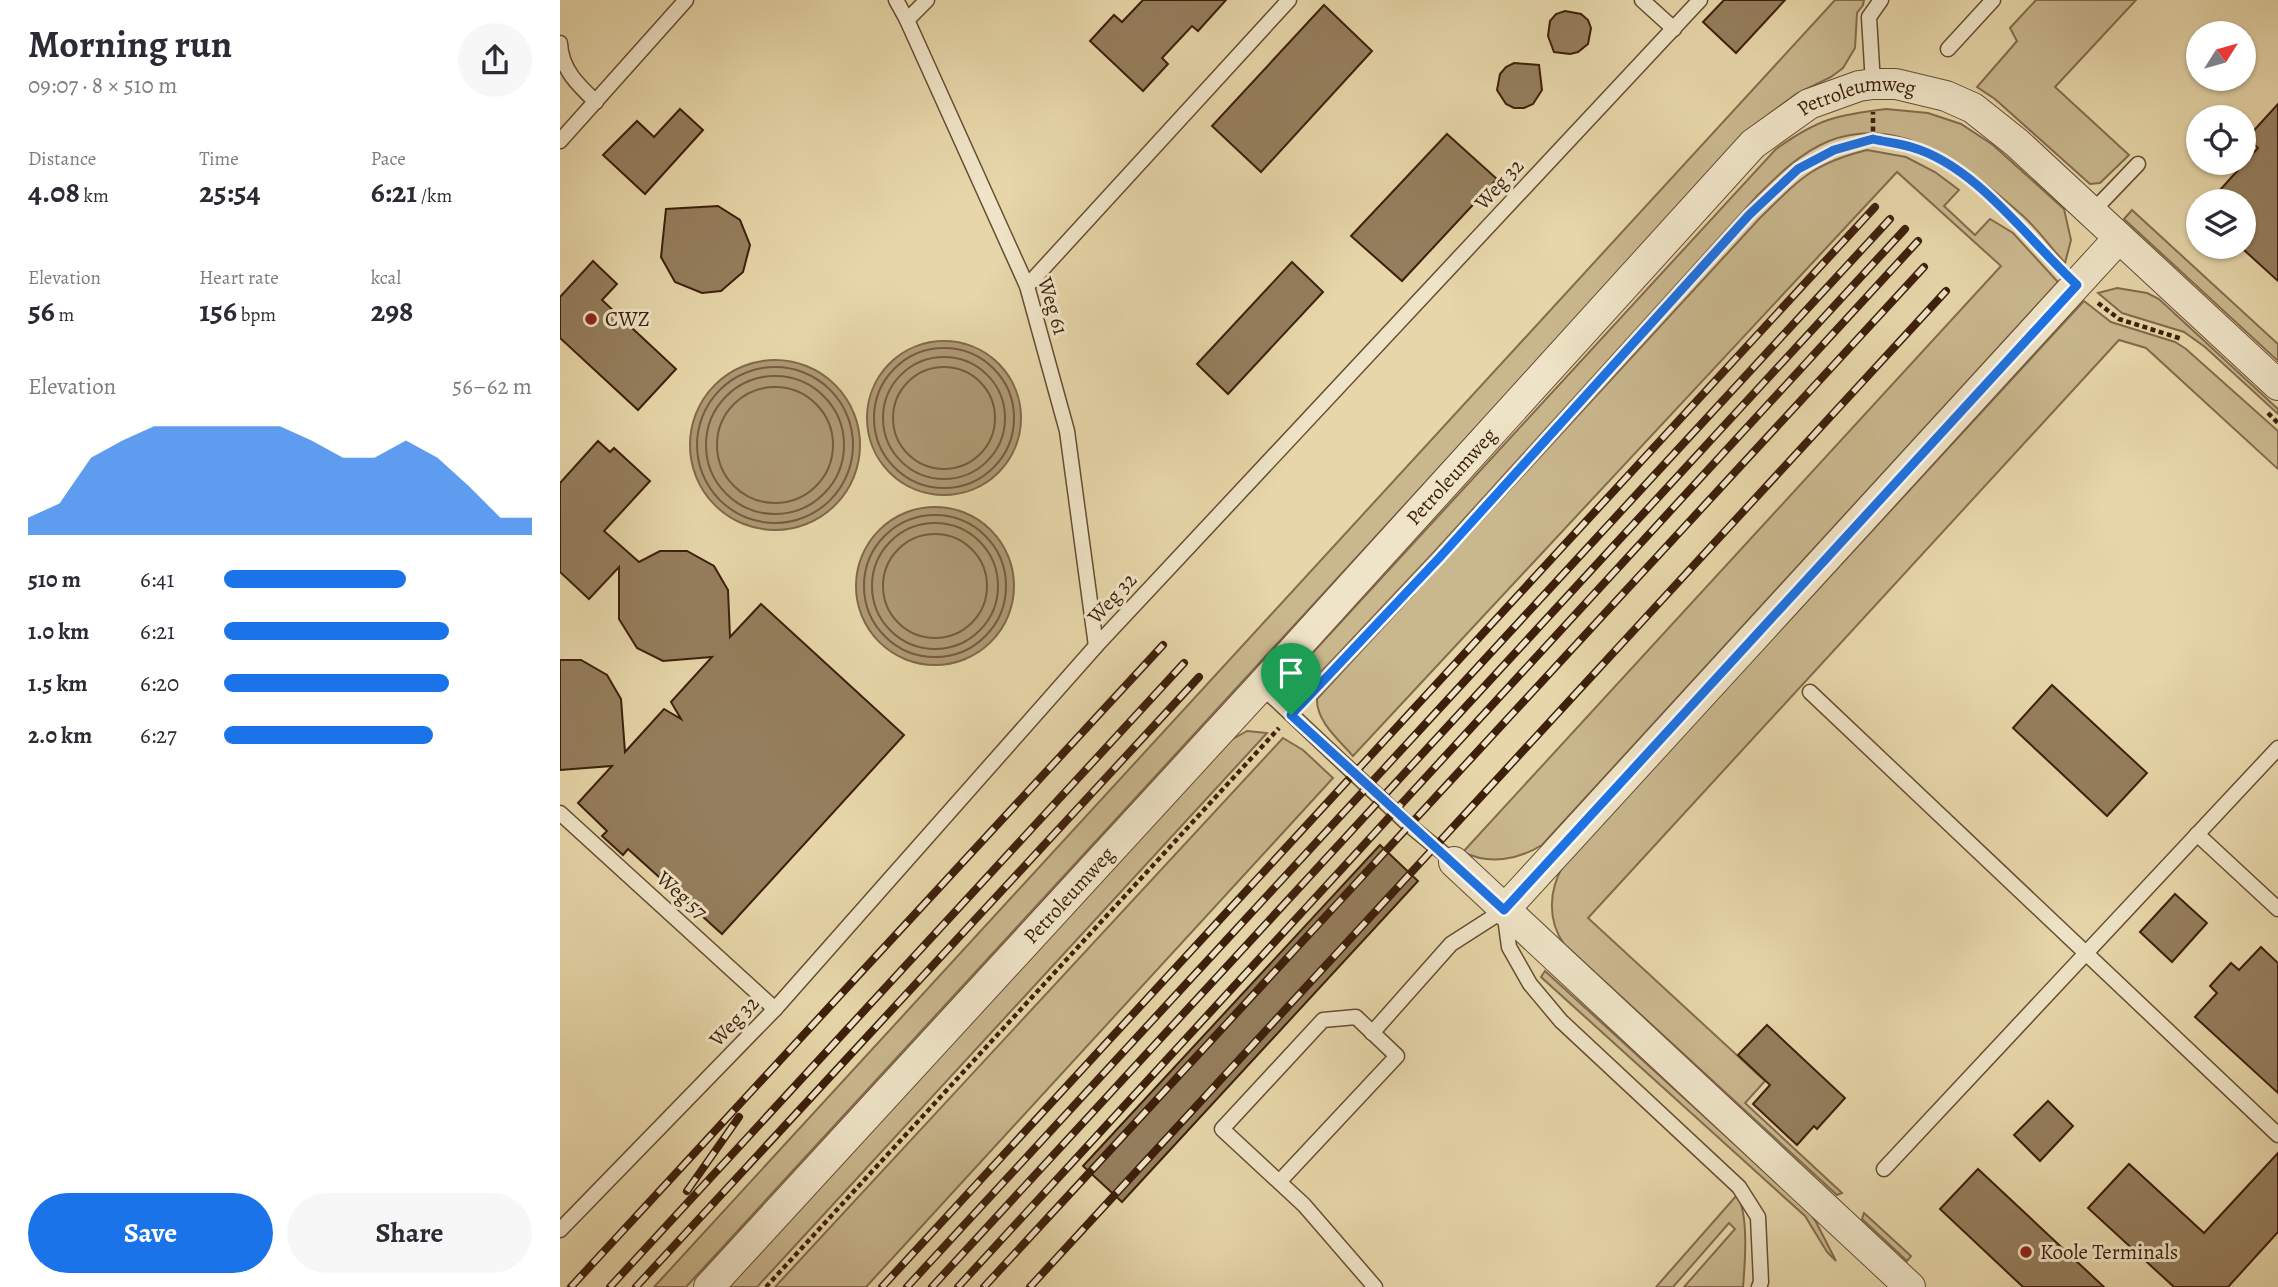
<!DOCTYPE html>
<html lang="en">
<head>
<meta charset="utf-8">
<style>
  :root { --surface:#fff; --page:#f7f7f7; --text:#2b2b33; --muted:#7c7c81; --accent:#1a73e8 }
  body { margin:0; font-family:Alegreya,serif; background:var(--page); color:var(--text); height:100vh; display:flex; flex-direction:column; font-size:26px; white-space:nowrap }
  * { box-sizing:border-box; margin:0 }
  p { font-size:23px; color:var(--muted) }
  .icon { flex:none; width:38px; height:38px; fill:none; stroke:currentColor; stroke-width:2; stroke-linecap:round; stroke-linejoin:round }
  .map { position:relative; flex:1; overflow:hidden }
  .sheet { display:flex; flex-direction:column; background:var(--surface); width:560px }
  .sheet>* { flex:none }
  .needle { width:46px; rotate:53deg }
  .buttons { position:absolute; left:1626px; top:21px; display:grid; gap:14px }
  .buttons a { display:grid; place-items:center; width:70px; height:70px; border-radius:50%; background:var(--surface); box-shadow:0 2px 5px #0004; font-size:35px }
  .pin { position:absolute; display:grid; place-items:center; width:60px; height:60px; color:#fff; margin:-72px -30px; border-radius:50% 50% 50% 0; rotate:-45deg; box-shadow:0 0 7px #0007 }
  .pin .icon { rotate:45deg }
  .round { display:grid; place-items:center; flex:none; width:74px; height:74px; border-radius:37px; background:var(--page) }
  .overview { display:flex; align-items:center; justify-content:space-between; height:119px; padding:0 28px }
  h1 { font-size:38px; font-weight:700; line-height:52px }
  .stats { display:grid; grid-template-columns:repeat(3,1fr); gap:10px; height:119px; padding:7px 28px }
  .stats div { display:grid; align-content:center }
  .stats b { font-size:30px; font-weight:700 }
  .stats small { font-size:19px; font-weight:400 }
  .stats p { font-size:19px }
  .chart { height:196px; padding:14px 28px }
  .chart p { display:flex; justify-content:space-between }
  .chart svg { width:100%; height:126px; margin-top:7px; fill:var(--accent); opacity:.7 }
  .action { display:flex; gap:14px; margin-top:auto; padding:14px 28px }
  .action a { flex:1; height:80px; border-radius:42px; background:var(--accent); color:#fff; font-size:28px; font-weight:700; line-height:80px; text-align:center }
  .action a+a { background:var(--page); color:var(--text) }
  ul { padding:0 28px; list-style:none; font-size:23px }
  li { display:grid; grid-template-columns:112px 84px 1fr; align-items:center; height:52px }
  li i { height:18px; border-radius:9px; background:var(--accent) }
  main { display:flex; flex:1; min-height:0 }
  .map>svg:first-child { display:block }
  .green { fill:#c9b78e; stroke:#836b4c; stroke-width:2 }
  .water { fill:#ad9873; stroke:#806849; stroke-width:2 }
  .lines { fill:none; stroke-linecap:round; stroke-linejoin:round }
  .shore { stroke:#755c3e; stroke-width:2 }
  .building { fill:#957e5d; stroke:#3d1f0a; stroke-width:2 }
  .lane-casing { stroke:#674d32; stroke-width:17 }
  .street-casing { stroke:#674d32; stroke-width:32 }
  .path { stroke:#3d1f0a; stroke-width:4.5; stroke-dasharray:5 3.5; stroke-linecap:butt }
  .lane { stroke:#efe4c7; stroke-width:14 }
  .street { stroke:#efe4c7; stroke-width:30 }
  .rail-casing { stroke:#3d1f0a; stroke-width:8 }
  .rail { stroke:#efe4c7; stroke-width:5; stroke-dasharray:16; stroke-linecap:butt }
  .route-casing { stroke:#fff; stroke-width:14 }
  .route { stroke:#1a73e8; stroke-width:9 }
  .poi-dot { fill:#8f2418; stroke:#efe4c7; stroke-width:2.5 }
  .labels { text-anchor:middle; stroke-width:6; stroke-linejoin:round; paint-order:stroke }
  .street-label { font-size:21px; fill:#3d1f0a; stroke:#efe4c7 }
  .poi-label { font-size:21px; fill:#3d1f0a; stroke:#efe4c7; text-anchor:start }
</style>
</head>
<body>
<main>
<section class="sheet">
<div class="overview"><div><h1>Morning run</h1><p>09:07 · 8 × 510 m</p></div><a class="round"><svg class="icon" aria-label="share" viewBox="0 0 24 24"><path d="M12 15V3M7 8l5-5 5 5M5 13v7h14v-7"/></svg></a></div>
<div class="stats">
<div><p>Distance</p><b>4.08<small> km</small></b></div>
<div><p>Time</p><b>25:54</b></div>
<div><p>Pace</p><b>6:21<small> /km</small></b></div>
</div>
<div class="stats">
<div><p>Elevation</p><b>56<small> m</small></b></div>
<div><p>Heart rate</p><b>156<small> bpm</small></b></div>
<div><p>kcal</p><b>298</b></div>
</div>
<div class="chart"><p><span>Elevation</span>56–62 m</p>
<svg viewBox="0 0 160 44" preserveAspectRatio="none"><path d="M0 44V38L10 33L20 17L30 11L40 6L50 6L60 6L70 6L80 6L90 11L100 17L110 17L120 11L130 17L140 27L150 38L160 38V44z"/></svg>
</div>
<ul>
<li><b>510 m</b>6:41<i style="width:59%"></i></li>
<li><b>1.0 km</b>6:21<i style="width:73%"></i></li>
<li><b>1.5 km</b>6:20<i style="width:73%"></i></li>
<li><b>2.0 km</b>6:27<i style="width:68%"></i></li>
</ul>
<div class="action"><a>Save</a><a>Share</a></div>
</section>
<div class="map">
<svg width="1718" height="1287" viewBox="0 0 1718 1287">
  <rect width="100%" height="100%" fill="#e6d6a9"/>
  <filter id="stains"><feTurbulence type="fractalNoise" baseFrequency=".00286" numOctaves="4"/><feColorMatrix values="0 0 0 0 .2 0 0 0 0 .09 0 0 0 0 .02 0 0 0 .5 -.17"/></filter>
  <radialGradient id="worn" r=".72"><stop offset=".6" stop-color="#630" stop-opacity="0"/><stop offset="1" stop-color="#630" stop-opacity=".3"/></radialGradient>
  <g class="green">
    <path d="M 1275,0 L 1304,0 L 1303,5 L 1297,13 L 1295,48 L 1283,68 L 1271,77 L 1236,94 L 1191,128 L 126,1287 L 94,1287 Z"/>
    <path d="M 1476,0 L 1576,0 L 1495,87 L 1569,155 L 1540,183 L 1530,184 L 1435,99 L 1417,87 L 1457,41 L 1450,28 Z"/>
    <path d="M 1326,109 L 1368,113 L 1401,124 L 1433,145 L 1504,209 L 1511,240 L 1505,263 C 1491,248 1478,229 1462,215 C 1410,169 1343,112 1269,141 C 1240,153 1218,175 1197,196 L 875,551 L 748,686 L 746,660 L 1216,149 C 1258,119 1276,115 1326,109 Z"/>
    <path d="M 1307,150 L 1346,157 L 1375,172 L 1399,190 L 1384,206 L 1415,235 L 1430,219 L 1453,233 L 1498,282 L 982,845 C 958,860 929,865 903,852 L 1441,266 L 1337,172 L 793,756 C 779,740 756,721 757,699 L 1199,219 C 1239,180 1251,164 1307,150 Z"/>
    <path d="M 1572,210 L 1718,344 L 1718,361 L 1564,219 Z"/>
    <path d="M 1557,288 L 1587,293 L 1599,299 L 1718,409 L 1718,414 L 1645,347 L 1624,332 L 1562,313 L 1538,293 Z"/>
    <path d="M 1524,301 L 1551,322 L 1615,342 L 1626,349 L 1718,431 L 1718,469 L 1586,348 L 1559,340 L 1028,918 L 1205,1081 L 1185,1103 L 1282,1193 L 1277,1195 L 1004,944 C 987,920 989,890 1003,866 Z"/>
    <path d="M 687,731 L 707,733 L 197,1287 L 168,1287 L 671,740 Z"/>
    <path d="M 723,738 L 743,750 L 773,778 L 306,1287 L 215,1287 Z"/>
    <path d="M 985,971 L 1249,1212 L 1256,1222 L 1276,1261 L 1267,1252 L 1245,1216 L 981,977 Z"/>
    <path d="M 1177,1195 C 1189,1215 1185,1263 1183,1287 L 1124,1287 L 1175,1229 L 1169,1223 L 1113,1287 L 1096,1287 Z"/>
    <path d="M 1304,1213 L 1351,1256 L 1347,1261 L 1302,1219 Z"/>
  </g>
  <g class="water">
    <circle cx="384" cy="418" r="77"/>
    <circle cx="215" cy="445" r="85"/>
    <circle cx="375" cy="586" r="79"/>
  </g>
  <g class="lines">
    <g class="shore">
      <circle cx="384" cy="418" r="70"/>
      <circle cx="384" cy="418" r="61"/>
      <circle cx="384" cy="418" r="51"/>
      <circle cx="215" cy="445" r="78"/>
      <circle cx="215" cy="445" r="69"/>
      <circle cx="215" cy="445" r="58"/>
      <circle cx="375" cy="586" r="71"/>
      <circle cx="375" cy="586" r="63"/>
      <circle cx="375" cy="586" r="52"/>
    </g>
  </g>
  <g class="building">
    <path d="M 583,0 L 666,0 L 638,31 L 632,26 L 602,58 L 608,64 L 583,91 L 530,41 L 554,15 L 562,22 Z"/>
    <path d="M 1164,0 L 1225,0 L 1176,53 L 1143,22 Z"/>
    <path d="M 764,5 L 812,51 L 701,172 L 652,126 Z"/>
    <path d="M 1005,11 L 1021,14 L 1028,20 L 1031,28 L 1028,44 L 1018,52 L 1010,54 L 994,52 L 988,36 L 990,21 L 996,14 Z"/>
    <path d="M 954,63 L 979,65 L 982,90 L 973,104 L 964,108 L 954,108 L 946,104 L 937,90 L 940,74 L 946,67 Z"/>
    <path d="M 1718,104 L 1718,281 L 1684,250 L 1684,201 L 1650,201 L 1698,148 L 1687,138 Z"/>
    <path d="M 120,109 L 143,130 L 85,194 L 43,155 L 77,121 L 94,137 Z"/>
    <path d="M 887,134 L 937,179 L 842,281 L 791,236 Z"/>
    <path d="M 158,206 L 180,220 L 190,245 L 183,272 L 161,291 L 142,293 L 115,282 L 101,257 L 106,209 Z"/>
    <path d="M 33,261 L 57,284 L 42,300 L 116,369 L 78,410 L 0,338 L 0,297 Z"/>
    <path d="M 732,262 L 763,292 L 668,394 L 637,364 Z"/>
    <path d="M 38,441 L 50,452 L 54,448 L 90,481 L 44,531 L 79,562 L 100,551 L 127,551 L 154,566 L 168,590 L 170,637 L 201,604 L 344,735 L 162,934 L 68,849 L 63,855 L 42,836 L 47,831 L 18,803 L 52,766 L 0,770 L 0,660 L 21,660 L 47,675 L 61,699 L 65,752 L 104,709 L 121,719 L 111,702 L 152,657 L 103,661 L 77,648 L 59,619 L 59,567 L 29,599 L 0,572 L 0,483 Z"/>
    <path d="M 1492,685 L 1587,773 L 1547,816 L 1453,728 Z"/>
    <path d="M 820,845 L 858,881 L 562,1202 L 523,1166 Z"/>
    <path d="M 1615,894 L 1647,923 L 1612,962 L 1580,932 Z"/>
    <path d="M 1701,947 L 1718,963 L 1718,1093 L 1635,1017 L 1657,993 L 1650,986 L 1671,963 L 1679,970 Z"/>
    <path d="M 1207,1025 L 1285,1098 L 1257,1129 L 1254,1126 L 1237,1145 L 1193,1104 L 1210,1085 L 1178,1055 Z"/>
    <path d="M 1488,1101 L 1513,1126 L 1480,1161 L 1454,1135 Z"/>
    <path d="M 1718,1153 L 1718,1232 L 1668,1287 L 1614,1287 L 1528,1208 L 1569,1164 L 1644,1233 Z"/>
    <path d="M 1418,1169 L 1544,1287 L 1463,1287 L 1380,1209 Z"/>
  </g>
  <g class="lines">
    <defs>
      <g id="lane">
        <path d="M 336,0 L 347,20 L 467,286 L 507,431 L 536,646"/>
        <path d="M 1082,0 L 1114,29"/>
        <path d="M 347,20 L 367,0"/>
        <path d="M 0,43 C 1,69 18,85 36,102"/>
        <path d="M 1388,49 L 1433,0"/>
        <path d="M 1313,84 L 1309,17 L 1321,0"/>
        <path d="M 0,141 L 126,0"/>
        <path d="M 1532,212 L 1578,164"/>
        <path d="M 467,286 L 729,0"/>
        <path d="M 701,686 L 849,825 L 894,862"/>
        <path d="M 1250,692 L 1718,1135"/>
        <path d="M 0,813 L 215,1009"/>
        <path d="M 1637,834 L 1718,909"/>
        <path d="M 812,1033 L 891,944 L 944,910 L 949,947 L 970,984 L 1001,1021 L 1179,1187 L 1198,1217 L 1201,1282 L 1199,1287"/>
        <path d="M 1324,1169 L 1718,748"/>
        <path d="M 719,1182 L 837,1056 L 796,1017 L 763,1020 L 662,1129 L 744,1205 L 815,1287"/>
        <path d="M 0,1230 L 215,1009 L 536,646 L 1140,0"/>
      </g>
      <g id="street">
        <path d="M 894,862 L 1350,1287"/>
        <path d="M 944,910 L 1559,238"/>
        <path id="s1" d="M 149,1287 L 701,686 L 1193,144 L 1249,104 L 1299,86 L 1313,84 L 1336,84 L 1386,96 L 1413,108 L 1457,143 L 1718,385"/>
      </g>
    </defs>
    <use href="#lane" class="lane-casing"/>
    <use href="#street" class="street-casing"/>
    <g class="path">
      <path d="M 1313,140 L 1313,112"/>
      <path d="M 1538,303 L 1559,319 L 1622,339"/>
      <path d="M 1708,413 L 1718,423"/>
      <path d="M 744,701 C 850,590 955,477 1058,363 C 1092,324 1126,286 1160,248 C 1184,221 1209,190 1238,168 C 1257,154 1288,141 1312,140 C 1320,139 1330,142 1338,144 C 1406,158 1448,219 1495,264"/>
      <path d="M 206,1287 L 719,728"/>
    </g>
    <use href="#lane" class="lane"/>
    <use href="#street" class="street"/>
    <defs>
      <g id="rail">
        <path d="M 127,1191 L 179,1117"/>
        <path d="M 11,1287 L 603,645"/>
        <path d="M 50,1287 L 624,663"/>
        <path d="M 76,1287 L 639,677"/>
        <path d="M 322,1287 L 1315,207"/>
        <path d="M 347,1287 L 1330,219"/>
        <path d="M 372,1287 L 1345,229"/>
        <path d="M 398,1287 L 1358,241"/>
        <path d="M 424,1287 L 1364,267"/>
        <path d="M 470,1287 L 1386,291"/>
      </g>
    </defs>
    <use href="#rail" class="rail-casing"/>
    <use href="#rail" class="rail"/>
  </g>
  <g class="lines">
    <defs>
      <path id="route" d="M 1313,139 C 1325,142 1338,143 1351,147 C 1417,166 1467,239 1517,285 L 944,910 L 731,715 L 880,557 L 1189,215 L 1238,169 L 1274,150 Z"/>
    </defs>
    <use href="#route" class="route-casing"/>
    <use href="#route" class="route"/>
  </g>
  <g class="poi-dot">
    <circle cx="31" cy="319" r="7"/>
    <circle cx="1466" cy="1252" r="7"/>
  </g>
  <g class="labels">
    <g class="street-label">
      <text dy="7" stroke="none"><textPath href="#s1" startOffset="1666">Petroleumweg</textPath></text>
      <text transform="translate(939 184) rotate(-47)" y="7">Weg 32</text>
      <text transform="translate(493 306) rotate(73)" y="7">Weg 61</text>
      <text dy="7" stroke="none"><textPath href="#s1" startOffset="1099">Petroleumweg</textPath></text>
      <text transform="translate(552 598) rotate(-47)" y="7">Weg 32</text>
      <text dy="7" stroke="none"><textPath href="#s1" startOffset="532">Petroleumweg</textPath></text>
      <text transform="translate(122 895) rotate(42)" y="7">Weg 57</text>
      <text transform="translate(174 1021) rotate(-46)" y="7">Weg 32</text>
    </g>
    <g class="poi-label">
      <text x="45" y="326">CWZ</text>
      <text x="1480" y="1259">Koole Terminals</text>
    </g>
  </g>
  <rect width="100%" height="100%" filter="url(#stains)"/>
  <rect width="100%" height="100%" fill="url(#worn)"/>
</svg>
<div class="buttons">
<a><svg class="needle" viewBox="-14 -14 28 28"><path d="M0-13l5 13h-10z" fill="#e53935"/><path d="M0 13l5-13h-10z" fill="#7c7c81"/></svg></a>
<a><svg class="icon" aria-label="locate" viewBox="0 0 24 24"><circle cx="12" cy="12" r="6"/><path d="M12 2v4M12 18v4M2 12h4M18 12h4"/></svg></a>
<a><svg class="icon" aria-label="layers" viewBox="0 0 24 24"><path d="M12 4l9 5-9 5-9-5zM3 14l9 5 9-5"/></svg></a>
</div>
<div class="pin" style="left:731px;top:715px;background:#1e9e55"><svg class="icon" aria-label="arrive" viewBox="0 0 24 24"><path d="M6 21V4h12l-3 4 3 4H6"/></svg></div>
</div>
</main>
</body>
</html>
